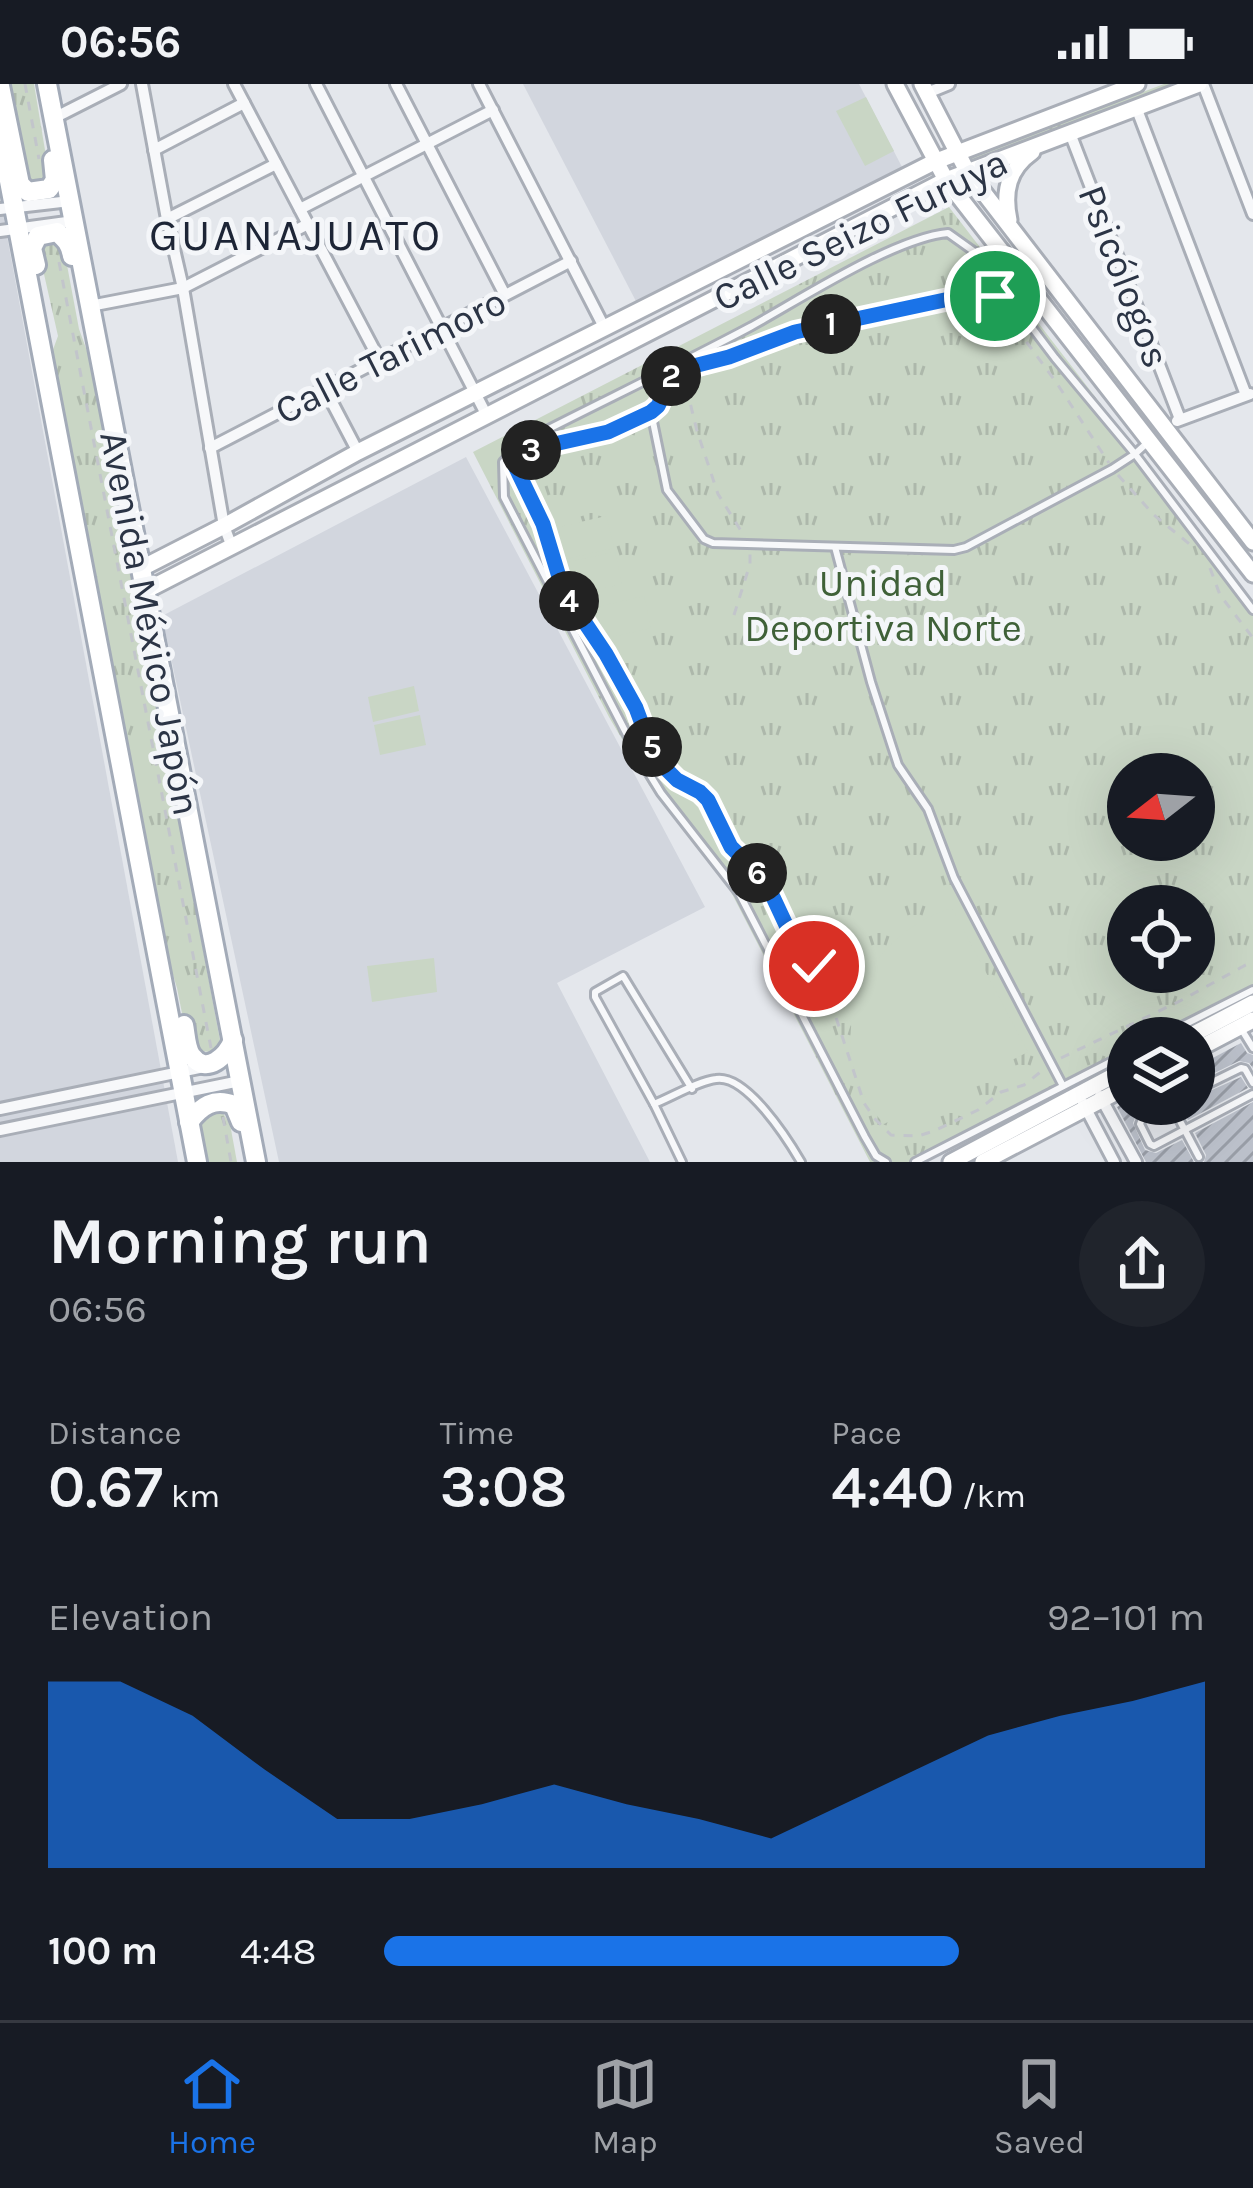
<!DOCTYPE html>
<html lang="en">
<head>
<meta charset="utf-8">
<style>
  :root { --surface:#171b24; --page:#20242c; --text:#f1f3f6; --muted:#9ea1a6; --line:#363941; --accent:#1a73e8 }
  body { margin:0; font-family:Karla,sans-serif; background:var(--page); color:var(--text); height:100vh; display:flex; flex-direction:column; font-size:45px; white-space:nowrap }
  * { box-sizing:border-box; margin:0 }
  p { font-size:39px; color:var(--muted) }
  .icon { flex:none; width:66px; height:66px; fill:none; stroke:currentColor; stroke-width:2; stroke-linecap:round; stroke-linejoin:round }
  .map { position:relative; height:1078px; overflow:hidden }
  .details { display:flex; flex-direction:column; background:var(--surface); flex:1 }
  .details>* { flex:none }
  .needle { width:78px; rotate:253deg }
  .buttons { position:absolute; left:1107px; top:669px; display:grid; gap:24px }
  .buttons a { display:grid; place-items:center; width:108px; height:108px; border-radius:50%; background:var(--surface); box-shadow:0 12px 48px #0002; font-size:60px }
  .pin { position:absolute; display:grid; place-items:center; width:102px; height:102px; color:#fff; margin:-51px; border:6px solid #fff; border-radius:50%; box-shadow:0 3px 12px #0007 }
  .km { position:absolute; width:60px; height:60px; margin:-30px; border-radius:50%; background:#222; color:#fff; font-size:33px; line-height:60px; text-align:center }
  .round { display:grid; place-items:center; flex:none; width:126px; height:126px; border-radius:63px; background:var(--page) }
  .head { display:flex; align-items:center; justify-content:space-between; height:204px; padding:0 48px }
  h1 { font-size:66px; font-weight:600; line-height:90px }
  .figures { display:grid; grid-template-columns:repeat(3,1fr); gap:18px; height:204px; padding:12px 48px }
  .figures div { display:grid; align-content:center }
  .figures b { font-size:60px; font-weight:600 }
  .figures small { font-size:33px; font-weight:400 }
  .figures p { font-size:33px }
  .chart { height:336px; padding:24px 48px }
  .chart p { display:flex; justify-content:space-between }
  .chart svg { width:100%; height:216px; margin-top:12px; fill:var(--accent); opacity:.7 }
  ul { padding:0 48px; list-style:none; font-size:39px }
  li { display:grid; grid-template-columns:192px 144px 1fr; align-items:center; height:90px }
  li i { height:30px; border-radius:15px; background:var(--accent) }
  .status { display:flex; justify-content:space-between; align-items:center; height:84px; padding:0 60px; background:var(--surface); direction:ltr }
  .status svg { height:33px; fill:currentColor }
  .menu { display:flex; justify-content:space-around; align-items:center; height:168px; border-top:3px solid var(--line); background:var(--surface); font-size:33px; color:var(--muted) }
  .menu a { display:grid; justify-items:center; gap:6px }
  .menu .current { color:var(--accent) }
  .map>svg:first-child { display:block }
  .built { fill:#d2d6de }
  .park { fill:url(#park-tufts); fill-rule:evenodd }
  .pitch { fill:#c9d6c5 }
  .building { fill:url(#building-hatch) }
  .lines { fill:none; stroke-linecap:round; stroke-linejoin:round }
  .lane-casing { stroke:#a9aeb7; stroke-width:12 }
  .street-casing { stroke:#a9aeb7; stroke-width:16 }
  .secondary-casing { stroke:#a9aeb7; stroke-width:21 }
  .primary-casing { stroke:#a3abb8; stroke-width:24 }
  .path { stroke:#c2c5cb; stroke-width:3; stroke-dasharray:9 9; stroke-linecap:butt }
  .lane { stroke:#f7f8fa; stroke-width:6 }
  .street { stroke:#f7f8fa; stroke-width:10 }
  .secondary { stroke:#fff; stroke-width:15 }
  .primary { stroke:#fff; stroke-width:18 }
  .route-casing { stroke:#fff; stroke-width:24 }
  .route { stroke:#1a73e8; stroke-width:15 }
  .labels { text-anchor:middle; stroke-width:10; stroke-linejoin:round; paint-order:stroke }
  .street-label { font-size:39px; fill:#2b3445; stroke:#f4f6f9 }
  .park-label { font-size:39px; fill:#3f6138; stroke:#f4f6f9 }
  .quarter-label { font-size:45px; letter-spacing:3px; fill:#1d2536; stroke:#f4f6f9 }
</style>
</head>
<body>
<div class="status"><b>06:56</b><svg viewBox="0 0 49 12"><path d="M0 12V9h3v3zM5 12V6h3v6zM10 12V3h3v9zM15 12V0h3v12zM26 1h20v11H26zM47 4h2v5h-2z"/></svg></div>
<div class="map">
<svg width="1253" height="1078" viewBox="0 0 1253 1078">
  <defs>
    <pattern id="park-tufts" width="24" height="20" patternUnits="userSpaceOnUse" patternTransform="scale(3)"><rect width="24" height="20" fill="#c9d6c5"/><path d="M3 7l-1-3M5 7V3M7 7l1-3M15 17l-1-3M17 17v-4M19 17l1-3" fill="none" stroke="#adb8ab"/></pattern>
    <pattern id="building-hatch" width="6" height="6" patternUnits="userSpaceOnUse" patternTransform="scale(3)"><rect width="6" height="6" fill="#bbc0ca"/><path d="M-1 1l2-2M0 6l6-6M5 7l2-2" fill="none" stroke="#989da6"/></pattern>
  </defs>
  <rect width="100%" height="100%" fill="#e4e7ec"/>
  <g class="built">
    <path d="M 523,0 L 859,0 L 902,83 L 639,223 Z"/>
    <path d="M 0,114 L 178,1078 L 0,1078 Z"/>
    <path d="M 466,373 L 705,823 L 557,899 L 650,1078 L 279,1078 L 162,532 Z"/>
  </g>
  <g class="park">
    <path d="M 7,0 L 34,0 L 48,84 L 44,96 L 27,98 Z"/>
    <path d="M 1164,0 L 1175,0 L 1174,3 L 974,78 L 970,77 L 971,73 Z"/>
    <path d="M 949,123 L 1253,518 L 1253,903 L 1158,954 L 1128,954 L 1128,970 L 921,1078 L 870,1078 L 731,808 L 691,752 L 649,701 L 609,633 L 473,368 ZM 1128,690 L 1194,690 L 1194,756 L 1128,756 ZM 1128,822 L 1194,822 L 1194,888 L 1128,888 Z"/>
    <path d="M 55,157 L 64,165 L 79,245 L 95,289 L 220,956 L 214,968 L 194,967 L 187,954 L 177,904 L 161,851 L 51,271 L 58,252 L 39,168 L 44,161 Z"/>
    <path d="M 221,1026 L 230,1040 L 237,1078 L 206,1078 L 199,1040 L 207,1029 Z"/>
  </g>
  <g class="pitch">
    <path d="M 866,13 L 894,67 L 865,82 L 836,27 Z"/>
    <path d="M 606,432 L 614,464 L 562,476 L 555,444 Z"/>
    <path d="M 615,468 L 622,500 L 571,512 L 563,479 Z"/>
    <path d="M 644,512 L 651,544 L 599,556 L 592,524 Z"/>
    <path d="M 414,602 L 419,627 L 373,638 L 368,613 Z"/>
    <path d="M 420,631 L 426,661 L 380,671 L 374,641 Z"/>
    <path d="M 952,824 L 1028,968 L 884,1040 C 816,963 858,853 952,824 Z"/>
    <path d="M 434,874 L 437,908 L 372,918 L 367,882 Z"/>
  </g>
  <g class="building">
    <path d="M 1241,959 L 1247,969 L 1253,971 L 1253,984 L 1249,979 L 1239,977 L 1194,999 L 1194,984 Z"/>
    <path d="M 1241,993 L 1248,1004 L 1188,1036 L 1179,1020 L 1194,1020 L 1194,1014 Z"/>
    <path d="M 1128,1017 L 1128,1020 L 1153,1020 L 1137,1029 L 1133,1039 L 1145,1066 L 1156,1069 L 1182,1056 L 1194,1078 L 1146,1078 L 1117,1023 Z"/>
    <path d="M 1253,1018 L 1253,1078 L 1204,1078 L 1206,1071 L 1195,1049 Z"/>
  </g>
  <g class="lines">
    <defs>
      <g id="lane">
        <path d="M 651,328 L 667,406 L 704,455 L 713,459 L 954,466 L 966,463 L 1112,385 L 1135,370 L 1147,359"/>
        <path d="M 835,463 L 871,598 L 898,681 L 928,725 L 954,794 L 1063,1002"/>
        <path d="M 1240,943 L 1253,964"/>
        <path d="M 1158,954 L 1253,906"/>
        <path d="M 1194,1007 L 1241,984 L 1245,985 L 1253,999"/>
        <path d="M 654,1020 C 672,1013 698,997 716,995 C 746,990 787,1054 801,1078"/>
        <path d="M 1168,1020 L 1142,1035 L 1140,1040 L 1150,1060 L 1154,1062 L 1253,1010"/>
        <path d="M 1171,1020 L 1199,1073"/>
        <path d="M 682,1078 L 654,1020 L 595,913 L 595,908 L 623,892 L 692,1005"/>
        <path d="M 886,1078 L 876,1072 L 865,1053 L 739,809 L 661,709 L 637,670 L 504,413 L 503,378 L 521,359 C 597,320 675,283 750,243 C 801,215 894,154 948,149 L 976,169 L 1055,274 L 1135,370 L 1253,526"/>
        <path d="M 915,1078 L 1128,969"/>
      </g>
      <g id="street">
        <path d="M 142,0 L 167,135 L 183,204 L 224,442 L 232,463"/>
        <path d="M 234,0 L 380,277"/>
        <path d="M 316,0 L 487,332"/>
        <path d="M 396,0 L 505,211"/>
        <path d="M 479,0 L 604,243"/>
        <path d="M 1203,0 L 1253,130"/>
        <path d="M 927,9 L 949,0"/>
        <path d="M 1136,23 L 1246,311"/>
        <path d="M 54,34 L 121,0"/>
        <path d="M 1070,49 L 1180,335"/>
        <path d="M 154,66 L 244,19"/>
        <path d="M 0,125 L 70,117"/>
        <path d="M 300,125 L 493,26"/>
        <path d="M 167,135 L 276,80"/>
        <path d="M 0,147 L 74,137"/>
        <path d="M 90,222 L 183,204 L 308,140"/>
        <path d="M 325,305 L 358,368"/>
        <path d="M 1177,337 L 1250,310"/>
        <path d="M 210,364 L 571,177"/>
        <path d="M 1100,1012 L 1136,1078"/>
        <path d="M 1083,1019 L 1114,1078"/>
        <path d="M 0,1025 L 204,983"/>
        <path d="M 0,1046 L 240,997"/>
      </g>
      <g id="secondary">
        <path d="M 895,0 L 946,96 L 1253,490"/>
        <path d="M 922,0 L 967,87 L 1253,458"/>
        <path d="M 1009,136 C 1003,108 1008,85 1032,68"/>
        <path d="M 140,485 L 224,442 L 358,368 L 934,78 L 1137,0"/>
        <path d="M 145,507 L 946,96 L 1199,0"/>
        <path d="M 1186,954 L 1253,919"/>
        <path d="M 1194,967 L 1253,936"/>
        <path d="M 951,1078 L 1128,984"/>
        <path d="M 983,1078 L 1128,1002"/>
      </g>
      <g id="primary">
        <path d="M 47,0 L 256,1078"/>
        <path d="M 0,2 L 20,100 L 28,108 L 49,105 L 55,96 L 53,76"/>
        <path d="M 0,50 L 197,1078"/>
        <path d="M 36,181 L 32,164 L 38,152 L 57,148 C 66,156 70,160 72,172"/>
        <path d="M 184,941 C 186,950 186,965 192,972 C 207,992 227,971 233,956"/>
        <path d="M 189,1038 C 201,1022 214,1013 234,1021 L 241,1038"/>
      </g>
    </defs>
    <use href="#lane" class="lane-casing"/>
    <use href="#street" class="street-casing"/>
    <use href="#secondary" class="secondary-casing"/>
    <use href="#primary" class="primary-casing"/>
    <g class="path">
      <path d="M 25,0 L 39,75"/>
      <path d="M 59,178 L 211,964"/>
      <path d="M 701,279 L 729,273 L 795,248 L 990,208 L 1056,298 L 1109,379"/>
      <path d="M 682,286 L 697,347 L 718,410 L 743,450"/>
      <path d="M 658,322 L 671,293"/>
      <path d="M 645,331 L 608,348 L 532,365 L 517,377 L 517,387 L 543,440 L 563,506 L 575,528 L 594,550 L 623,599 L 661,680 L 677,696 L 700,708 L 708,716 L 731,763 L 765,796 L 787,843 L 814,882 L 828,909 L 864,1019 L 875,1035 L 891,1051 L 918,1052 L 934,1047 L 978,1026 L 1001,1008 L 1024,1001 L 1043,986"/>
      <path d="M 1118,391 L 1154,431 L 1193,463"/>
      <path d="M 1210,484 L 1220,511 L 1253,554"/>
      <path d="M 734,531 L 750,480 L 750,470"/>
      <path d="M 1061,974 L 1180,917 L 1253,877"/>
      <path d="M 223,1033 L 231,1078"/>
    </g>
    <use href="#lane" class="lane"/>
    <use href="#street" class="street"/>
    <use href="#secondary" class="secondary"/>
    <use href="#primary" class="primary"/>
  </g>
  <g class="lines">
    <defs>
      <path id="route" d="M 814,882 L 787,843 L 765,796 L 731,763 L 708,716 L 700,708 L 677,696 L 661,680 L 649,659 L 636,624 L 606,570 L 563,506 L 543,440 L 515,382 L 532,365 L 608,348 L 651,328 L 658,322 L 672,292 L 682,285 L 729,273 L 795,248 L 982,208 L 990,208 L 995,212"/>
    </defs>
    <use href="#route" class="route-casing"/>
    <use href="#route" class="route"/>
  </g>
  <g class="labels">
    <g class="street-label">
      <text transform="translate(860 145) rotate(-26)" y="14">Calle Seizo Furuya</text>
      <text transform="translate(1125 192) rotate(69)" y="14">Psicólogos</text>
      <text transform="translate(390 271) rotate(-27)" y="14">Calle Tarimoro</text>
      <text transform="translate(151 539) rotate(79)" y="14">Avenida México Japón</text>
    </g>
    <g class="park-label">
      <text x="883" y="512">Unidad<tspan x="883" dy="45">Deportiva Norte</tspan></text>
    </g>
    <g class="quarter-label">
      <text x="296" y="166">GUANAJUATO</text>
    </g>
  </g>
</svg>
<div class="buttons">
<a><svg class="needle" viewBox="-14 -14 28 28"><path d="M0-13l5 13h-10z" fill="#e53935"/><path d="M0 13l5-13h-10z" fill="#9ea1a6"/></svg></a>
<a><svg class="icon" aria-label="locate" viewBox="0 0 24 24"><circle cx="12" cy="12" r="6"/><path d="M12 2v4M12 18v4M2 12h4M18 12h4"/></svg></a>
<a><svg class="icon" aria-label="layers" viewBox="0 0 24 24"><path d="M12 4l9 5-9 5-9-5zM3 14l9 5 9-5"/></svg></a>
</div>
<div class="pin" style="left:995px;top:212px;background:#1e9e55"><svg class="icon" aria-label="arrive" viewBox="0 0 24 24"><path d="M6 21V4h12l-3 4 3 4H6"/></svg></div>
<div class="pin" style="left:814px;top:882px;background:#d93025"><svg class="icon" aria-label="check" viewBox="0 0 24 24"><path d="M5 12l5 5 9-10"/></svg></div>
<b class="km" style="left:831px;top:240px">1</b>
<b class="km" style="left:671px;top:292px">2</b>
<b class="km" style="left:531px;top:366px">3</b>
<b class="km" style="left:569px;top:517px">4</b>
<b class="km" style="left:652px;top:663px">5</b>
<b class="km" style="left:757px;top:789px">6</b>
</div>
<section class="details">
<div class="head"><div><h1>Morning run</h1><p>06:56</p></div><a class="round"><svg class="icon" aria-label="share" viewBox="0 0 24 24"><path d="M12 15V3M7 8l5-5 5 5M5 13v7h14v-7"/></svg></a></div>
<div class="figures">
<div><p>Distance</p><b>0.67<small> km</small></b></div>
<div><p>Time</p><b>3:08</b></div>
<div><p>Pace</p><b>4:40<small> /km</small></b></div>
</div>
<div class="chart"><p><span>Elevation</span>92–101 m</p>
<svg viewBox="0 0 160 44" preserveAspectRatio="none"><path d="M0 44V6L10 6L20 13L30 24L40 34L50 34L60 31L70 27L80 31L90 34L100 38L110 31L120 24L130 17L140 13L150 10L160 6V44z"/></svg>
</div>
<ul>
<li><b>100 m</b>4:48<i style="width:70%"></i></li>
</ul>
</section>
<nav class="menu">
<a class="current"><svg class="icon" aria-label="home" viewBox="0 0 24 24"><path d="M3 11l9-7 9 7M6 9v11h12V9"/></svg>Home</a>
<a><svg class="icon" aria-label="map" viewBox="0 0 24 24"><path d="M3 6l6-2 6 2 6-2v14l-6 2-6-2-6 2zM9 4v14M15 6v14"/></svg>Map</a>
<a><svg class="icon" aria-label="saved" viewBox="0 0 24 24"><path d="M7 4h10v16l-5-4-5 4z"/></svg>Saved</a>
</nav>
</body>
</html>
